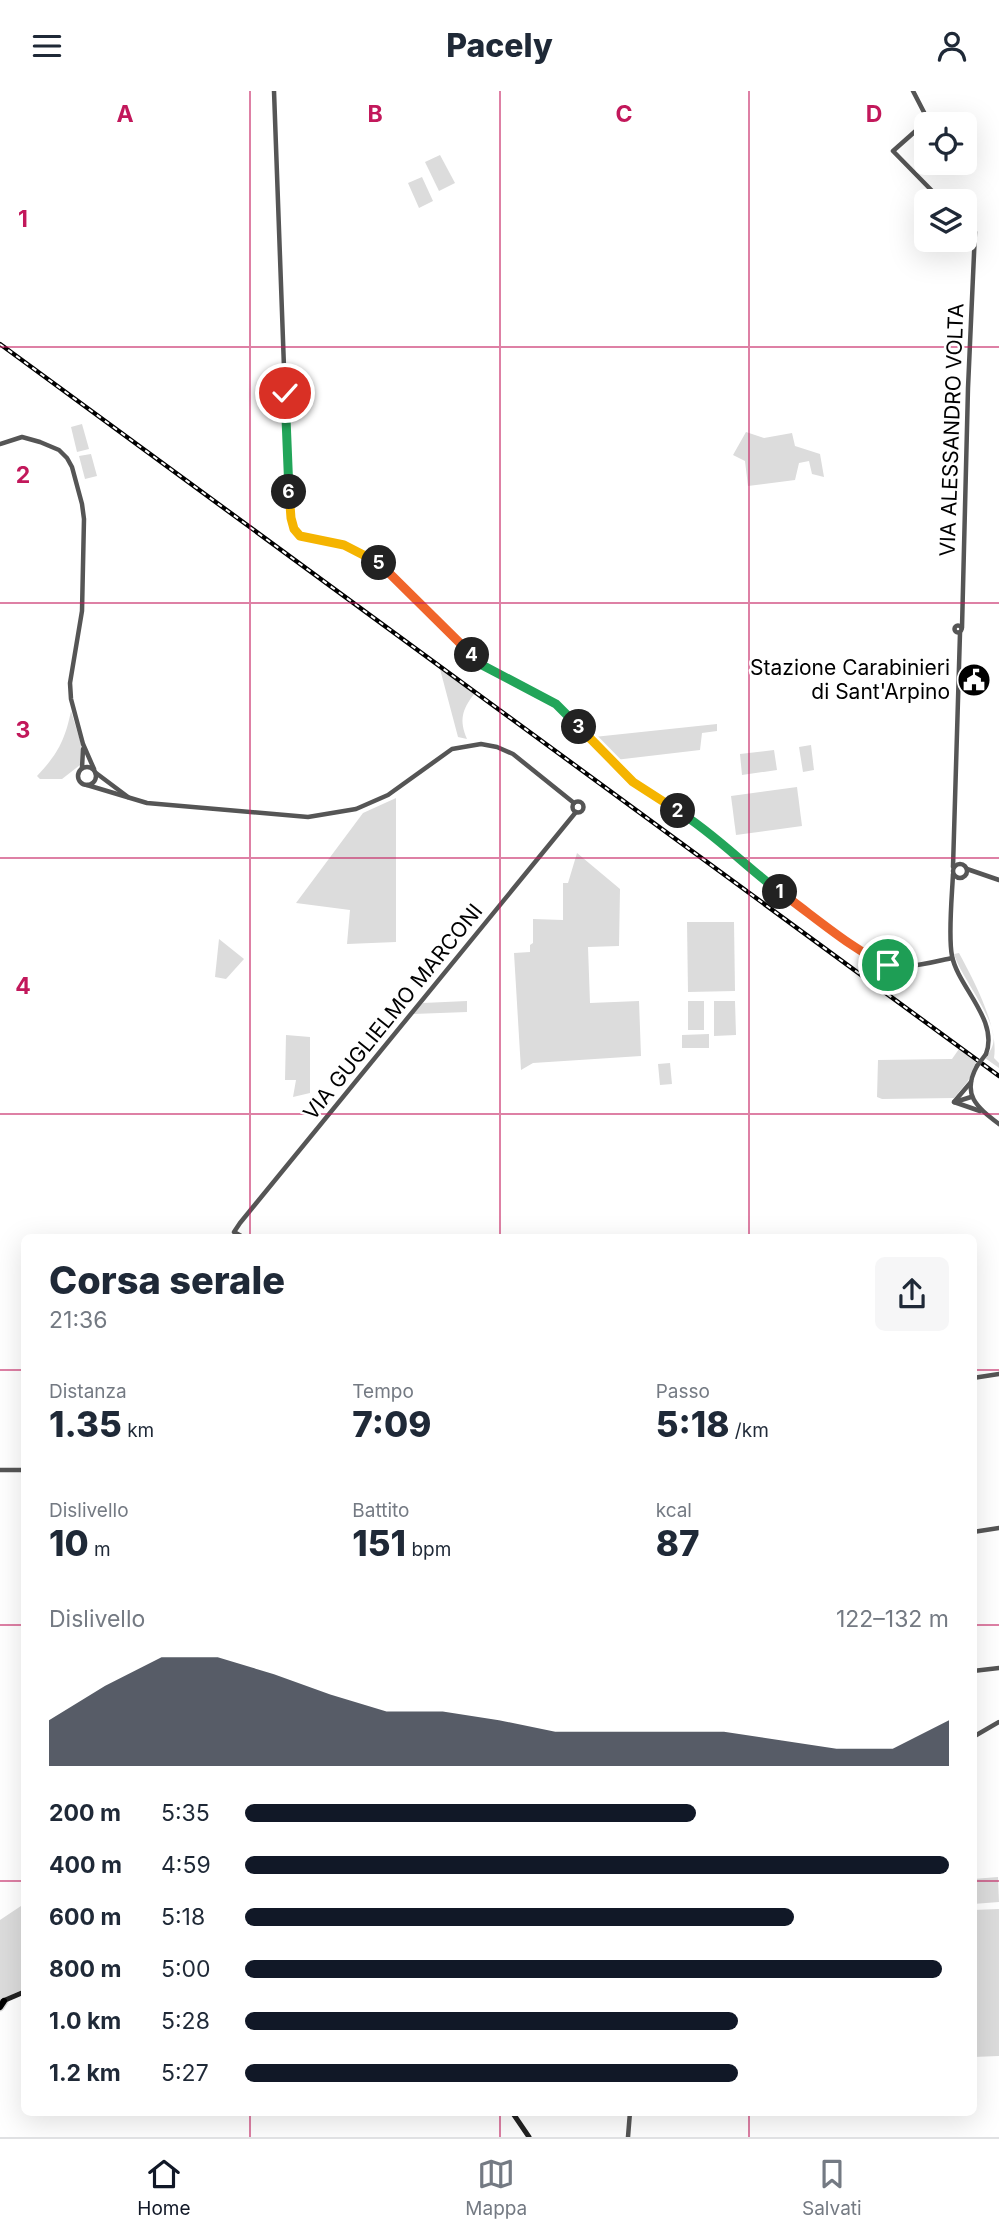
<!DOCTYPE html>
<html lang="it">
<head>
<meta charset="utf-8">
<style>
  :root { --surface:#fff; --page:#f6f6f7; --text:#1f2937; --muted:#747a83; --line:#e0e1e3; --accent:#111827 }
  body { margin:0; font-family:Inter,sans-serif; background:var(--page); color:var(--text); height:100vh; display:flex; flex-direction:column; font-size:26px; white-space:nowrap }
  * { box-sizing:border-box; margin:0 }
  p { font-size:23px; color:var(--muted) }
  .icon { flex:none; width:38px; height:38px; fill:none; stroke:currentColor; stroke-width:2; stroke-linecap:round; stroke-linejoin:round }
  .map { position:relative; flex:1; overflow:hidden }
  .side { position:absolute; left:21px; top:1143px; width:956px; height:882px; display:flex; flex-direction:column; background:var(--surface); border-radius:10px; box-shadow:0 7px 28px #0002 }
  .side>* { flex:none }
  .buttons { position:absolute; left:914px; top:21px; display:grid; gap:14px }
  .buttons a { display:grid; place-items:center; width:63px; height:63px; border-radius:10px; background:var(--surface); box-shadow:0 7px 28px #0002; font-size:35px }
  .pin { position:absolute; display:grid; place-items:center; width:60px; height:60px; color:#fff; margin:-30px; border:4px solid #fff; border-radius:50%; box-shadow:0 2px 7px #0007 }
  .km { position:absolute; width:35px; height:35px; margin:-18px; border-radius:50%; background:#222; color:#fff; font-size:19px; line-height:35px; text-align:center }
  .round { display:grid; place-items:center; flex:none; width:74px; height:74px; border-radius:10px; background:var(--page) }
  .head { display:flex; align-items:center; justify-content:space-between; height:119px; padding:0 28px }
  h1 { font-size:38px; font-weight:800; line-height:52px }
  .metrics { display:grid; grid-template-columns:repeat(3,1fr); gap:10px; height:119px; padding:7px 28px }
  .metrics div { display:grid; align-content:center }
  .metrics b { font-size:35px; font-weight:800 }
  .metrics small { font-size:19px; font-weight:400 }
  .metrics p { font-size:19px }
  .chart { height:196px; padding:14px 28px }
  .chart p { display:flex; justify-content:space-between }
  .chart svg { width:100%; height:126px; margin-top:7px; fill:var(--accent); opacity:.7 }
  ul { padding:0 28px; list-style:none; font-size:23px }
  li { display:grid; grid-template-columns:112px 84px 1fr; align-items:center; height:52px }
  li i { height:18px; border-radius:9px; background:var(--accent) }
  header { display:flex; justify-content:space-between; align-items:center; height:91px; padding:0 28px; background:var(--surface); font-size:32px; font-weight:800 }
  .menu { display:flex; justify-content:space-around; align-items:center; height:98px; border-top:2px solid var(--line); background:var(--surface); font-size:19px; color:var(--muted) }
  .menu a { display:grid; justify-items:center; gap:4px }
  .menu .current { color:var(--accent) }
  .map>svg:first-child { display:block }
  .green { fill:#dcdcdc }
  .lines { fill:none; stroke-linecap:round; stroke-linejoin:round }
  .trunk-casing { stroke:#dbdbdb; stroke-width:9 }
  .tertiary { stroke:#555; stroke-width:4.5 }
  .secondary { stroke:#222; stroke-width:5 }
  .trunk { stroke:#000; stroke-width:6 }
  .rail-casing { stroke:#000; stroke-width:4.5 }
  .rail { stroke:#fff; stroke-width:2; stroke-dasharray:5; stroke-linecap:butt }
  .tertiary-bridge { stroke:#555; stroke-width:4.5 }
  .split-1-casing { stroke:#fff; stroke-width:14 }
  .split-2-casing { stroke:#fff; stroke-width:14 }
  .split-3-casing { stroke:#fff; stroke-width:14 }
  .split-4-casing { stroke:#fff; stroke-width:14 }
  .split-5-casing { stroke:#fff; stroke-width:14 }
  .split-6-casing { stroke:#fff; stroke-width:14 }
  .split-7-casing { stroke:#fff; stroke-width:14 }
  .split-1 { stroke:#f0652b; stroke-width:9 }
  .split-2 { stroke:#22a559; stroke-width:9 }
  .split-3 { stroke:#f5b400; stroke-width:9 }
  .split-4 { stroke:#22a559; stroke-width:9 }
  .split-5 { stroke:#f0652b; stroke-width:9 }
  .split-6 { stroke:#f5b400; stroke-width:9 }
  .split-7 { stroke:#22a559; stroke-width:9 }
  .grid { fill:none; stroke:#c2185b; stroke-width:2; stroke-opacity:0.55 }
  .labels { text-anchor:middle; stroke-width:5; stroke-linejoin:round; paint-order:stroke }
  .street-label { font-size:21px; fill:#000; stroke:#fff }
  .poi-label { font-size:21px; fill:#000; stroke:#fff; text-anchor:end }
  .grid-label { font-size:23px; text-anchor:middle; font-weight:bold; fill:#c2185b; stroke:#fff; stroke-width:5; stroke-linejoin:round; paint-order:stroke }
</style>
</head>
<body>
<header><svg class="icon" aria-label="menu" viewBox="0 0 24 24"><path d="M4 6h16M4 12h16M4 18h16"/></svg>Pacely<svg class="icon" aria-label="person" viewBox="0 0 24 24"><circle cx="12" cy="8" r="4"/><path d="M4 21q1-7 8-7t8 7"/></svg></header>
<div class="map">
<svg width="999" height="2046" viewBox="0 0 999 2046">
  <rect width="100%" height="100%" fill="#fff"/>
  <g class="green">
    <path d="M 440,64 L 455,92 L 439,100 L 425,71 Z"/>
    <path d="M 422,86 L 433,110 L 419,117 L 408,92 Z"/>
    <path d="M 82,333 L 89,358 L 77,361 L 71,336 Z"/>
    <path d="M 746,341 L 764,347 L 792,342 L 795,355 L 820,363 L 824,386 L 812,383 L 809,370 L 799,372 L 795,389 L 748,395 L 745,370 L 733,364 Z"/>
    <path d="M 91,363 L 97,385 L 85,388 L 79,365 Z"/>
    <path d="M 440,578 L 474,603 C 462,619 459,629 467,648 L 458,646 Z"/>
    <path d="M 71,620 L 81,653 L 80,674 L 62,688 L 40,688 L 37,685 C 58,663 65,649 71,620 Z"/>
    <path d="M 717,633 L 717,640 L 702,642 L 700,659 L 615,669 L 594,646 Z"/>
    <path d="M 811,654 L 814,679 L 803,681 L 799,656 Z"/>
    <path d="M 774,659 L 777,679 L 742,684 L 740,663 Z"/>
    <path d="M 797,696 L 802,735 L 736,744 L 731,705 Z"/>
    <path d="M 396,707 L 396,851 L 347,853 L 350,819 L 296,812 L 363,722 Z"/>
    <path d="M 577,762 L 620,798 L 619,855 L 588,856 L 590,912 L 639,910 L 641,965 L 533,972 L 521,979 L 514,862 L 530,861 L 530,854 L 533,852 L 533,828 L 563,829 L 563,792 L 568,792 Z"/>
    <path d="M 687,831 L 734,831 L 735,900 L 688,901 Z"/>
    <path d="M 219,848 L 244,868 L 226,888 L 215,886 Z"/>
    <path d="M 959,862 C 974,890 999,936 994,967 L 999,972 L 999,977 L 985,967 C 988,963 992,958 993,953 C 999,931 961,887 954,863 Z"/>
    <path d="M 467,910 L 467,921 L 413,923 L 423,912 Z"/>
    <rect x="688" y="910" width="16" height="29"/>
    <path d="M 714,910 L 735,910 L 736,944 L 714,945 Z"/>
    <path d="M 709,943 L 709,957 L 682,957 L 682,944 Z"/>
    <path d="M 286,944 L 310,946 L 310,1002 L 293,1006 L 296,989 L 285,989 Z"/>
    <path d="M 959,958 L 977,972 L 968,990 L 954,1007 L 882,1008 L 877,1006 L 878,969 L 952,968 Z"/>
    <path d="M 670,972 L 672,993 L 660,994 L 658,973 Z"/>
    <path d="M 998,1786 L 999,1811 L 973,1813 L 973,1788 Z"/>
    <path d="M 24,1813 L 24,1898 L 0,1909 L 0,1829 Z"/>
    <path d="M 999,1818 L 999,1965 L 973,1966 L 975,2009 L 973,2009 L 973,1819 Z"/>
  </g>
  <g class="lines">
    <defs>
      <path id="trunk" d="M 0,1916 L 4,1910"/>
    </defs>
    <use href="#trunk" class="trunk-casing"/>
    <g class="tertiary">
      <path d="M 274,0 L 289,415 L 294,438 L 300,445 L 344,454 L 372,467 L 400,491 L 482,574 L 556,613 L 633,691 L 696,731 L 748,777 L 875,868 C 898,882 928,872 952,867"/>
      <path d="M 913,0 L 928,29 L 893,60 L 942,110"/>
      <path d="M 0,353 L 22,346 L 40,351 L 59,359 L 67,367 L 72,376 L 82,413 L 84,428 L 82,520 L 70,592 L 71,608 L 83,653 L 94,678"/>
      <circle cx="958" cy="538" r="3.5"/>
      <path d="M 962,537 L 968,297 L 975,141 L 964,131"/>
      <circle cx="87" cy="685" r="9"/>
      <path d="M 82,677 L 83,658"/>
      <path d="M 96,682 L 128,706"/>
      <path d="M 87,694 L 147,712 L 308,726 L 356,718 L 388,704 L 452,658 L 481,653 L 497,656 L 513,663 L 574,712"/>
      <circle cx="578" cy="716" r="5.5"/>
      <circle cx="960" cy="780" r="7"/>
      <path d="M 953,776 L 960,542"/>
      <path d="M 967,778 L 999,789"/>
      <path d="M 953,783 C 952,805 948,845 952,865 C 958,896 999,929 986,963"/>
      <path d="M 977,975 C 961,1004 977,1016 999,1033"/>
      <path d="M 954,1011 L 980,1020"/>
      <path d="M 954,1011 L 971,991"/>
      <path d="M 955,1011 L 971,1006"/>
      <path d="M 243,1146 L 234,1141 L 240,1132 L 576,721"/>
      <path d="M 973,1287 L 999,1283"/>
      <path d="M 0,1379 L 24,1379"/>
      <path d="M 973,1441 L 999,1437"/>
      <path d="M 973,1580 L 999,1577"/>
      <path d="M 973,1646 L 999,1631"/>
      <path d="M 628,2046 L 630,2021"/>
    </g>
    <g class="secondary">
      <path d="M 3,1910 L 24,1901"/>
      <path d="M 512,2021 L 529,2046"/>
    </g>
    <use href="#trunk" class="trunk"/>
    <defs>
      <path id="rail" d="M 0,253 L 999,985"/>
    </defs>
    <use href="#rail" class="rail-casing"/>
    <use href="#rail" class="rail"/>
    <path class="tertiary-bridge" d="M 977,975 L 986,963"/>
  </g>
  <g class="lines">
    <defs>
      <path id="split-1" d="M 780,801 C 810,822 856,862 888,874"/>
      <path id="split-2" d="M 678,720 C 715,743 745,775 780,801"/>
      <path id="split-3" d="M 579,636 L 633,691 L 678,720"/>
      <path id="split-4" d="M 472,564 L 482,574 L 556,613 L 579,636"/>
      <path id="split-5" d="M 379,472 L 472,564"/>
      <path id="split-6" d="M 289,401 L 291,427 L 294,438 L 300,445 L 344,454 L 379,472"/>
      <path id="split-7" d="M 285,302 L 289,401"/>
    </defs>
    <use href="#split-1" class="split-1-casing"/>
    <use href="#split-2" class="split-2-casing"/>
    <use href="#split-3" class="split-3-casing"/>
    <use href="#split-4" class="split-4-casing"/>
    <use href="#split-5" class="split-5-casing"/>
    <use href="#split-6" class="split-6-casing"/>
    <use href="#split-7" class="split-7-casing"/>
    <use href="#split-1" class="split-1"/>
    <use href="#split-2" class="split-2"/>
    <use href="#split-3" class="split-3"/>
    <use href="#split-4" class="split-4"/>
    <use href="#split-5" class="split-5"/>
    <use href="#split-6" class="split-6"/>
    <use href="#split-7" class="split-7"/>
  </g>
  <path class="grid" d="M 250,0 L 250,1146M 500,0 L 500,1146M 749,0 L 749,1146M 0,256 L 999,256M 0,512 L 999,512M 0,767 L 999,767M 0,1023 L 999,1023M 0,1279 L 24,1279M 973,1279 L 999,1279M 0,1534 L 24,1534M 973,1534 L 999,1534M 0,1790 L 24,1790M 973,1790 L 999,1790M 250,2021 L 250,2046M 500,2021 L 500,2046M 749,2021 L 749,2046"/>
  <defs>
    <symbol id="civic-disc" viewBox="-11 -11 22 22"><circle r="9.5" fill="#000" stroke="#fff"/><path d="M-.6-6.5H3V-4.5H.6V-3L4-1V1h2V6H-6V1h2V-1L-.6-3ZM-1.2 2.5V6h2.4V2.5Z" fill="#fff"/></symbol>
  </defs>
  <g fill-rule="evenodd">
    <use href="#civic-disc" x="955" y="570" width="38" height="38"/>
  </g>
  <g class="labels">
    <g class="street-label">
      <text transform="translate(952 339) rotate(-88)" y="7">VIA ALESSANDRO VOLTA</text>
      <text transform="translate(393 921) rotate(-51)" y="7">VIA GUGLIELMO MARCONI</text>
    </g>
    <g class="poi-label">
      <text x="950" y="584">Stazione Carabinieri<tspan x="950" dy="24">di Sant'Arpino</tspan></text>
    </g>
  </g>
  <g class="grid-label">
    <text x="125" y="31">A</text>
    <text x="375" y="31">B</text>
    <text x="624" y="31">C</text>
    <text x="874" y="31">D</text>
    <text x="23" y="136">1</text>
    <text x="23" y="392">2</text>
    <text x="23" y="647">3</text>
    <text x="23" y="903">4</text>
  </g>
</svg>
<div class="buttons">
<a><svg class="icon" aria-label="locate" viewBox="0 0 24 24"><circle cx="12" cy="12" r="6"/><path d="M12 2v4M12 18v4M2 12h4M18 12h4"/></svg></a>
<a><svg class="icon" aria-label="layers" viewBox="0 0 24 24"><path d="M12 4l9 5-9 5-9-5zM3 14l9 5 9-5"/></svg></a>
</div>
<div class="pin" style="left:888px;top:874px;background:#1e9e55"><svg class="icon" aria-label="arrive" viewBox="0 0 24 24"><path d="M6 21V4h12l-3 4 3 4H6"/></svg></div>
<div class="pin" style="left:285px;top:302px;background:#d93025"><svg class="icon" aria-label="check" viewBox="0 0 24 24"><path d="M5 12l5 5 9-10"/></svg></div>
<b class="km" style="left:780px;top:801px">1</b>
<b class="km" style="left:678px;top:720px">2</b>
<b class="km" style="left:579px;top:636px">3</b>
<b class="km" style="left:472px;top:564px">4</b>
<b class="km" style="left:379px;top:472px">5</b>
<b class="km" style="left:289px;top:401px">6</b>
<section class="side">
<div class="head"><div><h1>Corsa serale</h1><p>21:36</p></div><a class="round"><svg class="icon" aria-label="share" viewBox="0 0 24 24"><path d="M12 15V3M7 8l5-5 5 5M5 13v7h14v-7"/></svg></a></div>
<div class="metrics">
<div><p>Distanza</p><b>1.35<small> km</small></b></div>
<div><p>Tempo</p><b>7:09</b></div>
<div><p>Passo</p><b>5:18<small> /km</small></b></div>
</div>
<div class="metrics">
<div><p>Dislivello</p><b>10<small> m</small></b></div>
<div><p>Battito</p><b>151<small> bpm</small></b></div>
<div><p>kcal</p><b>87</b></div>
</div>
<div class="chart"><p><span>Dislivello</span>122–132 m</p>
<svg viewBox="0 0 160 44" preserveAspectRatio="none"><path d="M0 44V28L10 16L20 6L30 6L40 12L50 19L60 25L70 25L80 28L90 32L100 32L110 32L120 32L130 35L140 38L150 38L160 28V44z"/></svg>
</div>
<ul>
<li><b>200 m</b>5:35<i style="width:64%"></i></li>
<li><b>400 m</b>4:59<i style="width:100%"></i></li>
<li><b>600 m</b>5:18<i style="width:78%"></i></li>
<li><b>800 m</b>5:00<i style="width:99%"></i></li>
<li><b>1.0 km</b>5:28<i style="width:70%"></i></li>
<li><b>1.2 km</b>5:27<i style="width:70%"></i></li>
</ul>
</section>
</div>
<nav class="menu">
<a class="current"><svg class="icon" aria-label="home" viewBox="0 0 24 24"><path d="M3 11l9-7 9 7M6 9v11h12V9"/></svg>Home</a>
<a><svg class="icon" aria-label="map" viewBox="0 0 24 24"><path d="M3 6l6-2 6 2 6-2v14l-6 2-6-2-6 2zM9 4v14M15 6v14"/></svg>Mappa</a>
<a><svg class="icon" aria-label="saved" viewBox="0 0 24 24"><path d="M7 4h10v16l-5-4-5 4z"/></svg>Salvati</a>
</nav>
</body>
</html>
